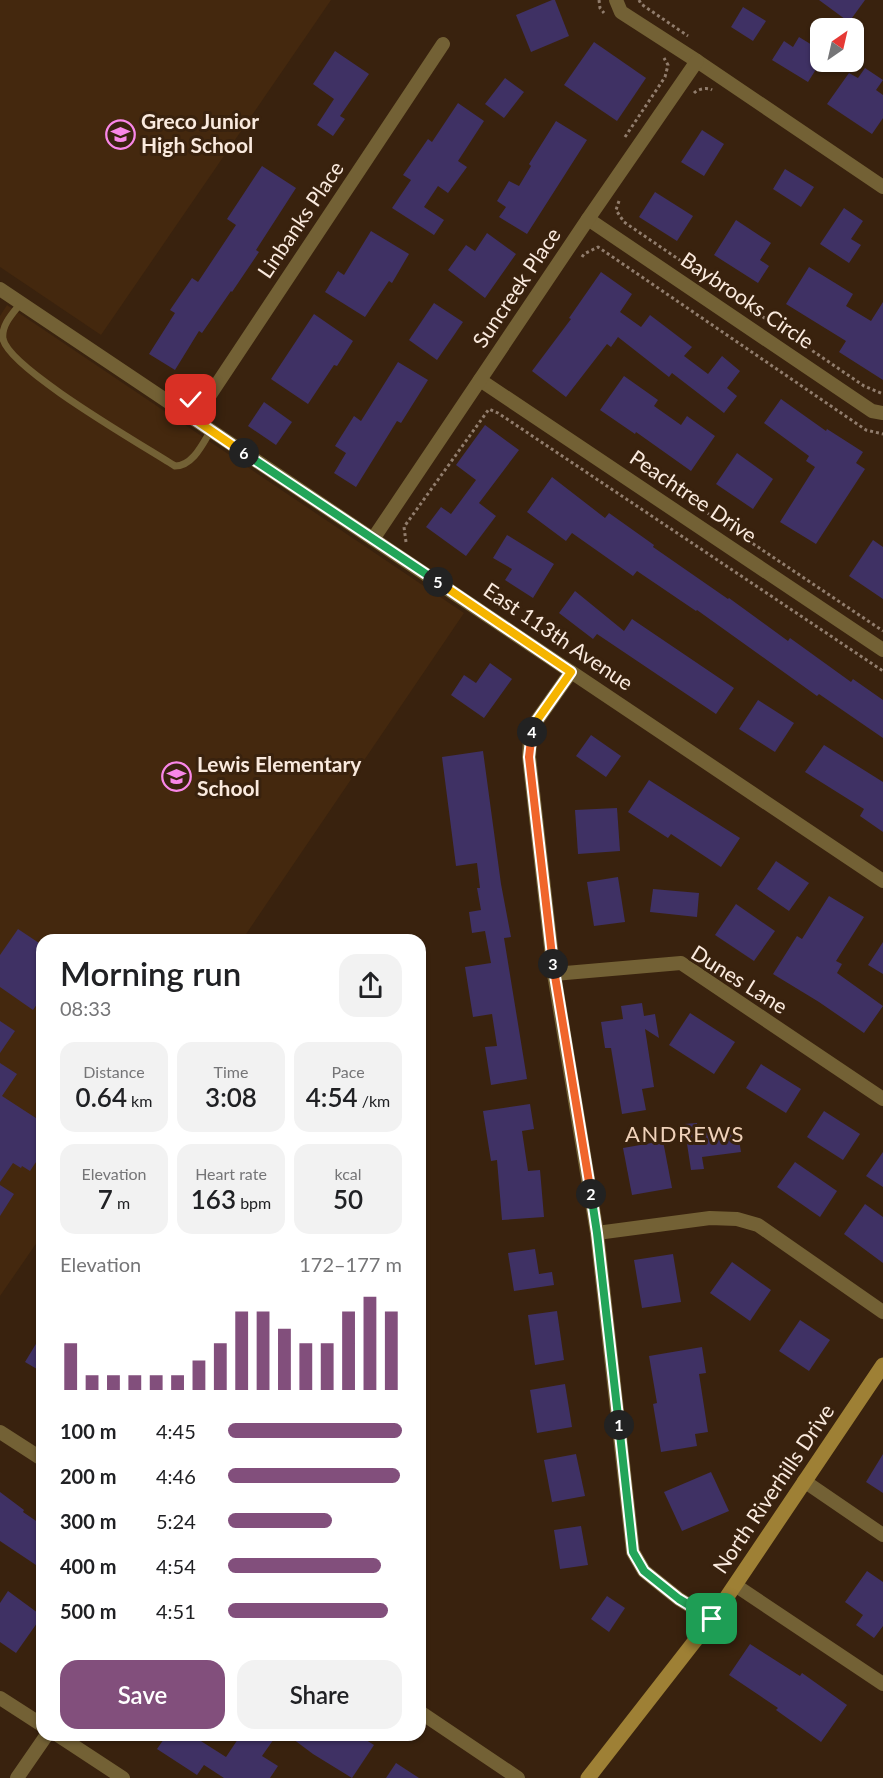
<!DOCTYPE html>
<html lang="en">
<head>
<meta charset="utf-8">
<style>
  :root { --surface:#fff; --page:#f2f2f2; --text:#202124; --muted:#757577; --accent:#824f7c }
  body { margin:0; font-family:Lato,sans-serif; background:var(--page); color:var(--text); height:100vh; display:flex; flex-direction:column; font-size:22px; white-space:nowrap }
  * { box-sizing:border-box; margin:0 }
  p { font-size:20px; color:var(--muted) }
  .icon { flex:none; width:33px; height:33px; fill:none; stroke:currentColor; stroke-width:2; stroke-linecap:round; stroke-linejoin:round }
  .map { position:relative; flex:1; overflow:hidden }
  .drawer { position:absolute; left:36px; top:934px; width:390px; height:807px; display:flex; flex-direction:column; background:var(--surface); border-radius:18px; box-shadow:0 2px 4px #0004 }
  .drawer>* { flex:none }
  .needle { width:39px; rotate:34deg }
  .controls { position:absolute; left:810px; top:18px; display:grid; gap:12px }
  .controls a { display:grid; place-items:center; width:54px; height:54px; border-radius:12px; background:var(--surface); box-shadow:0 2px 4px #0004; font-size:30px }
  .pin { position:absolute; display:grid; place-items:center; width:51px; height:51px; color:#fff; margin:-26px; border-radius:12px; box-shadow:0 3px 9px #0006 }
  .km { position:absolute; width:30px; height:30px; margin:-15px; border-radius:50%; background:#222; color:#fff; font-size:16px; line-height:30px; text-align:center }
  .round { display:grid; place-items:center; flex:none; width:63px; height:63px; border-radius:18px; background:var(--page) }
  .overview { display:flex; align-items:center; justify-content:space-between; height:102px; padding:0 24px }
  h1 { font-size:33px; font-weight:600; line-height:45px }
  .metrics { display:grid; grid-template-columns:repeat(3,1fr); gap:9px; height:102px; padding:6px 24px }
  .metrics div { display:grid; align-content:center; border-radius:15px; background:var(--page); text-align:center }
  .metrics b { font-size:26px; font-weight:600 }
  .metrics small { font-size:16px; font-weight:400 }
  .metrics p { font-size:16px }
  .chart { height:168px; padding:12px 24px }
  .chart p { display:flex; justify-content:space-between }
  .chart svg { width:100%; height:108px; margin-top:6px; stroke:var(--accent); stroke-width:6 }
  .button { display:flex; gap:12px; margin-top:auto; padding:12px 24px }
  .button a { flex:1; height:69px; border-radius:18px; background:var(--accent); color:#fff; font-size:24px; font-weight:600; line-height:69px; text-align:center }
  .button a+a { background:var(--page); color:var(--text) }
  ul { padding:0 24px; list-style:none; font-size:20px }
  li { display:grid; grid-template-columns:96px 72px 1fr; align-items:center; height:45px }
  li i { height:15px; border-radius:8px; background:var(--accent) }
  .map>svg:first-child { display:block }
  .built { fill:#44280e }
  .building { fill:#3f3164 }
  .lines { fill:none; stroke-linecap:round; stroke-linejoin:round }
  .path { stroke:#917d6d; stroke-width:3; stroke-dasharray:3 3; stroke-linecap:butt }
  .lane { stroke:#736135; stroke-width:7 }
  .street { stroke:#736135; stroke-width:14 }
  .secondary { stroke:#9e8035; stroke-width:15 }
  .split-1-casing { stroke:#fff; stroke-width:12 }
  .split-2-casing { stroke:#fff; stroke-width:12 }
  .split-3-casing { stroke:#fff; stroke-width:12 }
  .split-4-casing { stroke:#fff; stroke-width:12 }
  .split-5-casing { stroke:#fff; stroke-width:12 }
  .split-6-casing { stroke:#fff; stroke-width:12 }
  .split-7-casing { stroke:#fff; stroke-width:12 }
  .split-1 { stroke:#22a559; stroke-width:8 }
  .split-2 { stroke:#22a559; stroke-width:8 }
  .split-3 { stroke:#f0652b; stroke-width:8 }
  .split-4 { stroke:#f0652b; stroke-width:8 }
  .split-5 { stroke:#f5b400; stroke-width:8 }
  .split-6 { stroke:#22a559; stroke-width:8 }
  .split-7 { stroke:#f5b400; stroke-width:8 }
  .labels { text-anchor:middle; stroke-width:6; stroke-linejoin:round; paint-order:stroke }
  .poi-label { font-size:21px; font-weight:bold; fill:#faeade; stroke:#39220e; text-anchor:start }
  .street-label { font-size:21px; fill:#faeade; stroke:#39220e }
  .neighbourhood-label { font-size:22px; letter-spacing:1.5px; fill:#f0d2ba; stroke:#39220e }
</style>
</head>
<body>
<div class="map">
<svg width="883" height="1778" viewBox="0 0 883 1778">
  <rect width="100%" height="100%" fill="#39220e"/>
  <g class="built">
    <path d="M 0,0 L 331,0 L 101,335 L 0,267 Z"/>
    <path d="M 7,305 L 464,613 L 242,940 L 42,940 L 42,1235 L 0,1296 L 0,316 Z"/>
  </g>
  <g class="building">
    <path d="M 552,0 L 555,0 L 569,36 L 531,52 L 516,15 Z"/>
    <path d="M 819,0 L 865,0 L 849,22 Z"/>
    <path d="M 743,7 L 766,21 L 753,41 L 731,27 Z"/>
    <path d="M 799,37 L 817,48 L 811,58 L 820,63 L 808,82 L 772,60 L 784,41 L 793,47 Z"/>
    <path d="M 594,42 L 646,78 L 617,121 L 564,85 Z"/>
    <path d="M 335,51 L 369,74 L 340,116 L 345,119 L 333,136 L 317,125 L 334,99 L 313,84 Z"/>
    <path d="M 865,68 L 883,80 L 876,90 L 883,95 L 883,118 L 872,134 L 827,104 L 849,73 L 858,78 Z"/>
    <path d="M 505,78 L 524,92 L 504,118 L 485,104 Z"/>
    <path d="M 458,103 L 484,121 L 458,161 L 467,167 L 448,193 L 438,186 L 424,207 L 444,220 L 434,235 L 392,208 L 411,180 L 403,175 L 428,139 L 432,142 Z"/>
    <path d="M 556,121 L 587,140 L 527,234 L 499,217 L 506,207 L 497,201 L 509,181 L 519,186 L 531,166 L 529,164 Z"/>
    <path d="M 702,130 L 724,144 L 704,176 L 681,162 Z"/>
    <path d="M 262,166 L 296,188 L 256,250 L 259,252 L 232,292 L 231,291 L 202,333 L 199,331 L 175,370 L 149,354 L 175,313 L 170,310 L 192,278 L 198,282 L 236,225 L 227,219 Z"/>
    <path d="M 785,169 L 814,187 L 801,207 L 773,189 Z"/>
    <path d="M 655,192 L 693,216 L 677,241 L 639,217 Z"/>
    <path d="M 844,208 L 863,221 L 851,239 L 861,245 L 849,263 L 820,244 Z"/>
    <path d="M 736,220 L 771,243 L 760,260 L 769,266 L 758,283 L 714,255 Z"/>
    <path d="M 371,231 L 409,254 L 392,283 L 389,281 L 365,317 L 325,292 L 338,271 L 344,275 Z"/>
    <path d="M 487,233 L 516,254 L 485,298 L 448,270 L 466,245 L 475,251 Z"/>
    <path d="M 809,267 L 853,294 L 846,306 L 871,321 L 883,302 L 883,380 L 839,352 L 846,341 L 786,304 Z"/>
    <path d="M 601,272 L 632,294 L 620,312 L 641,327 L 650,315 L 692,347 L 684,356 L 708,374 L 722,356 L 740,371 L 727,388 L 737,396 L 724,413 L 672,373 L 669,377 L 618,337 L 611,347 L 607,344 L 566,397 L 532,371 L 571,319 L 569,318 Z"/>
    <path d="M 434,303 L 463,322 L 437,360 L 409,340 Z"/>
    <path d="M 314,314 L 353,341 L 337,366 L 334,365 L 308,404 L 271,379 Z"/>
    <path d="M 398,362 L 428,380 L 401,423 L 397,421 L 356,487 L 334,473 L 346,453 L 335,446 L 354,416 L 361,421 Z"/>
    <path d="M 624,376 L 658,400 L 654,406 L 681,425 L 687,416 L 715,436 L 691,471 L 636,432 L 635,434 L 600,410 Z"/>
    <path d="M 781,399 L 826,431 L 827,429 L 863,452 L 856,463 L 865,469 L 816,544 L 780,522 L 815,467 L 806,461 L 809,456 L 764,423 Z"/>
    <path d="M 264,402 L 292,422 L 276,445 L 248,426 Z"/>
    <path d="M 485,425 L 519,450 L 479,503 L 496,516 L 466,556 L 426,527 L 441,507 L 451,514 L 476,480 L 456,465 Z"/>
    <path d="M 737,453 L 773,479 L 753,509 L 716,484 Z"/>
    <path d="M 552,477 L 605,518 L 609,513 L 654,545 L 653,547 L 728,599 L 729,598 L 788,641 L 790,638 L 851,682 L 853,679 L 883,700 L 883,738 L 819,694 L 817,696 L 697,610 L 696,611 L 637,571 L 633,576 L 572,533 L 566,541 L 527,512 Z"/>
    <path d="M 507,535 L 554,564 L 533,598 L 505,580 L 512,569 L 493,558 Z"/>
    <path d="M 873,540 L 883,547 L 883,599 L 849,576 Z"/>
    <path d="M 575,591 L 624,631 L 632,619 L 734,688 L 716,714 L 597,634 L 593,639 L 559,613 Z"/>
    <path d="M 490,663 L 512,679 L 484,718 L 451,695 L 464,675 L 476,683 Z"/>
    <path d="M 758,700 L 794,723 L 775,752 L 739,729 Z"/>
    <path d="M 591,735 L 621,756 L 606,777 L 576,756 Z"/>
    <path d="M 824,745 L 883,782 L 883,832 L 860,816 L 864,809 L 805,772 Z"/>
    <path d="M 483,751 L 501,884 L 511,937 L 504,938 L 527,1079 L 491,1085 L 485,1047 L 497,1046 L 492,1014 L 473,1017 L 465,967 L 491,963 L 485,931 L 472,933 L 469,912 L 481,910 L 477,888 L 480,888 L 477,863 L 456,866 L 442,757 Z"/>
    <path d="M 649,780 L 740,838 L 721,867 L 671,834 L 668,838 L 628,812 Z"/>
    <path d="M 617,808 L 620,851 L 578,854 L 575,810 Z"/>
    <path d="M 776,861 L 809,883 L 789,911 L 757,889 Z"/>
    <path d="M 618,877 L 625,922 L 594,926 L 587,882 Z"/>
    <path d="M 653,889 L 699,893 L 697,917 L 650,912 Z"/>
    <path d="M 829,896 L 864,917 L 836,961 L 842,964 L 837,973 L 883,1006 L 864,1033 L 819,1002 L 773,974 L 797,936 L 802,939 Z"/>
    <path d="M 736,904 L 775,931 L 754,961 L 715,935 Z"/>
    <path d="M 18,929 L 42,945 L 42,997 L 33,1010 L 0,987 L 0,955 Z"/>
    <path d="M 883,942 L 883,974 L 868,965 Z"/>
    <path d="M 642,1003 L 644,1016 L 655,1014 L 659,1038 L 645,1029 L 654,1087 L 642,1089 L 646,1110 L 622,1114 L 611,1048 L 605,1048 L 601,1022 L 623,1019 L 621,1006 Z"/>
    <path d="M 690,1013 L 735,1042 L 714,1074 L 669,1045 Z"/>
    <path d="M 0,1021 L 15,1031 L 0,1053 Z"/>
    <path d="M 0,1063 L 17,1074 L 2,1096 L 42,1122 L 42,1153 L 30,1171 L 22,1166 L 21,1168 L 13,1163 L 0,1182 Z"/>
    <path d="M 761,1064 L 801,1089 L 786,1113 L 746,1088 Z"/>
    <path d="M 530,1104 L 534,1129 L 522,1131 L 528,1171 L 540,1170 L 544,1217 L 502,1220 L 497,1160 L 491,1161 L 483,1111 Z"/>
    <path d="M 824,1111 L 860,1134 L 843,1160 L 807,1137 Z"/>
    <path d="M 697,1123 L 698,1134 L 737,1128 L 741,1152 L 702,1157 L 704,1169 L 691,1170 L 684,1124 Z"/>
    <path d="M 663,1141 L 672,1188 L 632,1195 L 623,1148 Z"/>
    <path d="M 883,1152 L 883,1187 L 866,1176 Z"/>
    <path d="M 795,1162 L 837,1191 L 820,1217 L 777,1187 Z"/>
    <path d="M 0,1185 L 14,1194 L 0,1216 Z"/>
    <path d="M 865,1204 L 883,1217 L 883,1263 L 844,1234 Z"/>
    <path d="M 535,1249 L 539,1274 L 552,1272 L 554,1285 L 514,1291 L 508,1253 Z"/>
    <path d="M 673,1254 L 681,1302 L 642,1308 L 634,1260 Z"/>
    <path d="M 732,1262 L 771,1290 L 750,1321 L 710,1293 Z"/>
    <path d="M 557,1311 L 564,1360 L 535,1365 L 528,1315 Z"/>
    <path d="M 800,1320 L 830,1340 L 809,1371 L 779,1351 Z"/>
    <path d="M 42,1334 L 42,1372 L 25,1362 Z"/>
    <path d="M 702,1347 L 706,1373 L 699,1374 L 708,1432 L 695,1434 L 697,1446 L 661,1452 L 653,1404 L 657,1403 L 649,1356 Z"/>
    <path d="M 565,1384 L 572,1427 L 537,1433 L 530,1390 Z"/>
    <path d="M 576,1454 L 585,1496 L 552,1502 L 544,1460 Z"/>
    <path d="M 883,1454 L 883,1493 L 866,1482 Z"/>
    <path d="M 711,1472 L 729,1511 L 682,1531 L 664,1492 Z"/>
    <path d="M 0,1492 L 24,1510 L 23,1512 L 42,1525 L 42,1569 L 0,1541 Z"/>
    <path d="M 581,1526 L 588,1565 L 560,1569 L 554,1530 Z"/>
    <path d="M 867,1571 L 883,1582 L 883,1626 L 874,1638 L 856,1625 L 863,1615 L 845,1602 Z"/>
    <path d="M 8,1591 L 42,1616 L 16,1653 L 0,1642 L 0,1603 Z"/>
    <path d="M 607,1596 L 625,1608 L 609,1632 L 591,1619 Z"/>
    <path d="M 750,1644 L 800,1676 L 802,1673 L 847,1705 L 821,1742 L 776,1710 L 778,1708 L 729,1675 Z"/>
    <path d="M 166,1736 L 193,1736 L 226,1757 L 240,1736 L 276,1736 L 262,1756 L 278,1766 L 270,1778 L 224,1778 L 204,1765 L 197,1775 L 157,1749 Z"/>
    <path d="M 289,1736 L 360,1736 L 374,1745 L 352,1778 L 313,1754 Z"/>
    <path d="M 396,1763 L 419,1778 L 386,1778 Z"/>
  </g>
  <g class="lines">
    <g class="path">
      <path d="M 599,0 L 600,8 L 604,13"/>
      <path d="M 639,0 L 641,4 L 688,36"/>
      <path d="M 694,93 C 698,89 707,87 712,90"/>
      <path d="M 625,137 L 665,77 L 668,65 L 664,58"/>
      <path d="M 619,201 L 616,210 L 624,222 L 864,386 L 883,394"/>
      <path d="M 582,257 L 584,254 L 598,247 L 866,430 L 883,434"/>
      <path d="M 673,490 L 883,631"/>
      <path d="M 406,542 L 404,527 L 489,409 L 498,413 L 883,671"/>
    </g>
    <path class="lane" d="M 21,303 C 13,313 1,325 3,339 C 9,369 144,446 175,466 C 193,466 203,443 211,430"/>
    <g class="street">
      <path d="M 616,0 L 621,12 L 697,61 L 883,187"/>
      <path d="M 588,219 L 872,411 L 883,413"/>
      <path d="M 0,289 L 883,881"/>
      <path d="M 480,380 L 883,650"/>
      <path d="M 194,419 L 443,44"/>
      <path d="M 373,539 L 588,219 L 697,61"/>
      <path d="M 571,672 L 533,726 L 530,739 L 529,757 L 554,974 L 597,1233 L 633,1552 L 644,1571 L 679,1599 L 712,1619"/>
      <path d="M 554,974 L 681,963 L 883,1099"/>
      <path d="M 597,1233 L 710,1218 L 737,1219 L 758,1225 L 883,1312"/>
      <path d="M 0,1432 L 42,1459"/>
      <path d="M 804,1481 L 883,1535"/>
      <path d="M 735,1585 L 883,1684"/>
      <path d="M 0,1698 L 42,1725"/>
      <path d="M 420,1712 L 518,1778"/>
      <path d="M 59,1736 L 123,1778"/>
      <path d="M 17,1778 L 46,1736"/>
    </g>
    <path class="secondary" d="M 588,1778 L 712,1619 L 883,1365"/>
  </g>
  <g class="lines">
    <defs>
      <path id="split-1" d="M 619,1425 L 633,1552 L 644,1571 L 679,1599 L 712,1619"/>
      <path id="split-2" d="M 591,1194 L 597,1233 L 619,1425"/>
      <path id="split-3" d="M 553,964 L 591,1194"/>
      <path id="split-4" d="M 532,732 L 529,757 L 553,964"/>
      <path id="split-5" d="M 438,582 L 571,672 L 533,726 L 532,732"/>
      <path id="split-6" d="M 244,453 L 438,582"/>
      <path id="split-7" d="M 191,400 L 201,408 L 194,419 L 244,453"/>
    </defs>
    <use href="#split-1" class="split-1-casing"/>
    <use href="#split-2" class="split-2-casing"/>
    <use href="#split-3" class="split-3-casing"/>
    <use href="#split-4" class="split-4-casing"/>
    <use href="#split-5" class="split-5-casing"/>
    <use href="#split-6" class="split-6-casing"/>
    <use href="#split-7" class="split-7-casing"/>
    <use href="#split-1" class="split-1"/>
    <use href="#split-2" class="split-2"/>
    <use href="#split-3" class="split-3"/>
    <use href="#split-4" class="split-4"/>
    <use href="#split-5" class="split-5"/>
    <use href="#split-6" class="split-6"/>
    <use href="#split-7" class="split-7"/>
  </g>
  <defs>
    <symbol id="school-ring" viewBox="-11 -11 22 22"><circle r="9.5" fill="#39220e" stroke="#f987e8" stroke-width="1.5"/><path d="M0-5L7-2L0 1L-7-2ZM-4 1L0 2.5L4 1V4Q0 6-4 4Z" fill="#f987e8"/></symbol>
  </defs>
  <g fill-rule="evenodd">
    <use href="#school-ring" x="104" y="118" width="33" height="33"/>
    <use href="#school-ring" x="160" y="760" width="33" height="33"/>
  </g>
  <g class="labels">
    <g class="poi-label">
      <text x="141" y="129">Greco Junior<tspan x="141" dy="24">High School</tspan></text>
      <text x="197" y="772">Lewis Elementary<tspan x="197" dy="24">School</tspan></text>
    </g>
    <g class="street-label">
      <text transform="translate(301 220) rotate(-56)" y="7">Linbanks Place</text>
      <text transform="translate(517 288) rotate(-56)" y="7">Suncreek Place</text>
      <text transform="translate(747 301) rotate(34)" y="7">Baybrooks Circle</text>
      <text transform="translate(693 497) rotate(34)" y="7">Peachtree Drive</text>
      <text transform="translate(558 637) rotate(34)" y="7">East 113th Avenue</text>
      <text transform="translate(739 980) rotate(32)" y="7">Dunes Lane</text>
      <text transform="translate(774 1489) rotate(-56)" y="7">North Riverhills Drive</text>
    </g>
    <g class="neighbourhood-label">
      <text x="685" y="1142">ANDREWS</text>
    </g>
  </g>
</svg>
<div class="controls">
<a><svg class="needle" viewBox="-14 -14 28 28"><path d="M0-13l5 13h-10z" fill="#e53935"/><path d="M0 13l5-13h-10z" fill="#757577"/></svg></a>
</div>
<div class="pin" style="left:712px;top:1619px;background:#1e9e55"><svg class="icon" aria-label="arrive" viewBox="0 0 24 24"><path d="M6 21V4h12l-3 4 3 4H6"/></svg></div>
<div class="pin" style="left:191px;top:400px;background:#d93025"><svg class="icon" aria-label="check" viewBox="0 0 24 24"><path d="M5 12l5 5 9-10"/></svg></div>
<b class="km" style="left:619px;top:1425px">1</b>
<b class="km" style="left:591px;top:1194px">2</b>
<b class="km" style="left:553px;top:964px">3</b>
<b class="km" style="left:532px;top:732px">4</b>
<b class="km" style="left:438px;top:582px">5</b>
<b class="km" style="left:244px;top:453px">6</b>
<section class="drawer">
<div class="overview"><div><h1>Morning run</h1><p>08:33</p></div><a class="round"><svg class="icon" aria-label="share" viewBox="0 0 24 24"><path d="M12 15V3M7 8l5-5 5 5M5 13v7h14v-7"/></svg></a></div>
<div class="metrics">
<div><p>Distance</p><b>0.64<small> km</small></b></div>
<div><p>Time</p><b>3:08</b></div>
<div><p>Pace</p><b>4:54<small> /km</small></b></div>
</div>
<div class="metrics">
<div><p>Elevation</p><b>7<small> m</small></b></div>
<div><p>Heart rate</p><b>163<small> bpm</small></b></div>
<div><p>kcal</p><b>50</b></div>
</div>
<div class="chart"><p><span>Elevation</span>172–177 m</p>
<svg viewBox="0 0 160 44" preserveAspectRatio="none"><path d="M5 44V25M15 44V38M25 44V38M35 44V38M45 44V38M55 44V38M65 44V32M75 44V25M85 44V12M95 44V12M105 44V19M115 44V25M125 44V25M135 44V12M145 44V6M155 44V12"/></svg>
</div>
<ul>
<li><b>100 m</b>4:45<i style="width:100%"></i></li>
<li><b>200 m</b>4:46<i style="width:99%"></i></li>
<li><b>300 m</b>5:24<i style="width:60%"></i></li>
<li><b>400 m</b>4:54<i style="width:88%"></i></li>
<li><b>500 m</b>4:51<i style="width:92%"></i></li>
</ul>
<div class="button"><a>Save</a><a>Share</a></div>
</section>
</div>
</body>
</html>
